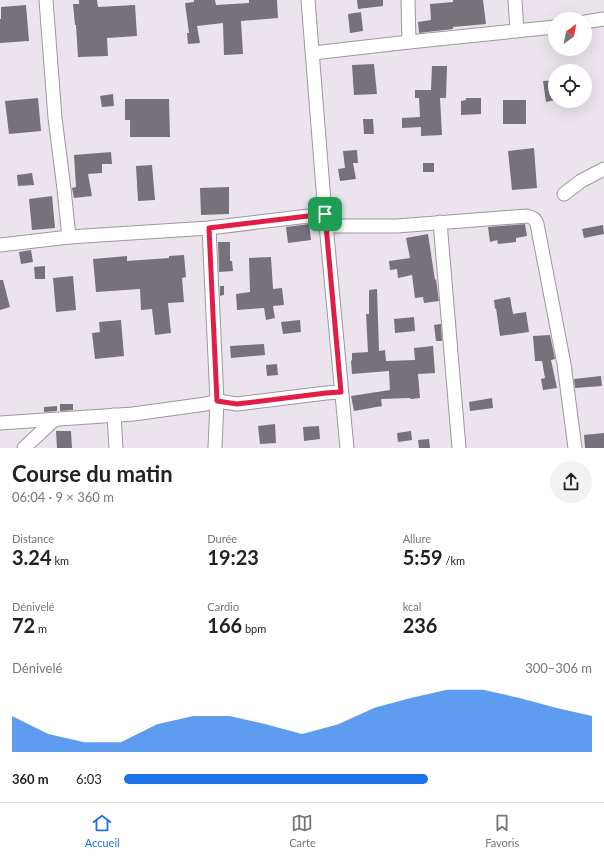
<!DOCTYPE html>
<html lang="fr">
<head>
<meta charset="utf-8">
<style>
  :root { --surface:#fff; --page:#f2f2f2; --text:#222; --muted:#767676; --line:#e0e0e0; --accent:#1a73e8 }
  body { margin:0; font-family:Lato,sans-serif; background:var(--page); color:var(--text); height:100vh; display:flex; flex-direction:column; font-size:15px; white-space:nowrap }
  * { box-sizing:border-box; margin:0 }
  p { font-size:13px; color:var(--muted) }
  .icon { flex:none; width:22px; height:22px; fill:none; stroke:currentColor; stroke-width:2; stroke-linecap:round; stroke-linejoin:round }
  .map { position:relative; height:448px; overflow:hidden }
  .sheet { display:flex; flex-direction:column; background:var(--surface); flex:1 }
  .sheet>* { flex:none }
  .needle { width:26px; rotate:32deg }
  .buttons { position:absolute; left:548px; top:12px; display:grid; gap:8px }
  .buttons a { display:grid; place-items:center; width:44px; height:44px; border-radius:50%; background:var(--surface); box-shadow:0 4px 16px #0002; font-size:20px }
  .pin { position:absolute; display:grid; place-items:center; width:34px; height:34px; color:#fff; margin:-17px; border-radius:8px; box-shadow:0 2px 6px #0006 }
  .round { display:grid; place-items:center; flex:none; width:42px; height:42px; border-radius:21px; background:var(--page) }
  .head { display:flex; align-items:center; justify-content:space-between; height:68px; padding:0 12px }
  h1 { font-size:22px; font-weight:700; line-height:30px }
  .figures { display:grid; grid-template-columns:repeat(3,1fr); gap:6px; height:68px; padding:4px 12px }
  .figures div { display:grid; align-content:center }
  .figures b { font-size:20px; font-weight:700 }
  .figures small { font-size:11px; font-weight:400 }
  .figures p { font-size:11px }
  .chart { height:112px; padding:8px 12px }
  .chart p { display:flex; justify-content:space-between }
  .chart svg { width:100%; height:72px; margin-top:4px; fill:var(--accent); opacity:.7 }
  ul { padding:0 12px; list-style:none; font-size:13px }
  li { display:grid; grid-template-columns:64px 48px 1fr; align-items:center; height:30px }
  li i { height:10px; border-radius:5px; background:var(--accent) }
  .tabs { display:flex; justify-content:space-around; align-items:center; height:56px; border-top:1px solid var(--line); background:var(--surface); font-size:11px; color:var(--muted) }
  .tabs a { display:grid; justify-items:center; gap:2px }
  .tabs .selected { color:var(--accent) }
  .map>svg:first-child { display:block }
  .building { fill:#777179 }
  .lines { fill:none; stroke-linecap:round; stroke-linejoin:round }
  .minor-casing { stroke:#9e979f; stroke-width:15 }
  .minor { stroke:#fff; stroke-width:13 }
  .route-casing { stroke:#fff; stroke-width:8 }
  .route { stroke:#e11d48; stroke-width:5 }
</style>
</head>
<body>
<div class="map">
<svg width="604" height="448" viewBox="0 0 604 448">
  <rect width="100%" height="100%" fill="#ebe4ed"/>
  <g class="building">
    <path d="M 79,0 L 97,0 L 98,7 L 135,5 L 137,36 L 107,38 L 108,56 L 78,57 L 76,25 L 75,25 L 73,4 L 79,4 Z"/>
    <path d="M 194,0 L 215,0 L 216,5 L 249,3 L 249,0 L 277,0 L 278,18 L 241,21 L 243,54 L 224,55 L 223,23 L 197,26 L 200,43 L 188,44 L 187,33 L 189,33 L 185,3 L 194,2 Z"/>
    <path d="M 357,0 L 383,0 L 383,6 L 358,9 Z"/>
    <path d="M 453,0 L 483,0 L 486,24 L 453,27 L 453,29 L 419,33 L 418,22 L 431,20 L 430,4 L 453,2 Z"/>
    <path d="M 26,5 L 29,41 L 0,43 L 0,19 L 1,19 L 1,7 Z"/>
    <path d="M 361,12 L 363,31 L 350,33 L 348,14 Z"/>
    <path d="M 374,64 L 377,94 L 354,95 L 352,65 Z"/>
    <path d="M 432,66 L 447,66 L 446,98 L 440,98 L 442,135 L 421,136 L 421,127 L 402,128 L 402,118 L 420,117 L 419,98 L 415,98 L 415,90 L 431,90 Z"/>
    <path d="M 555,80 L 555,100 L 546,102 L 543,81 Z"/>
    <path d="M 113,94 L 114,106 L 102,107 L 100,96 Z"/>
    <path d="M 38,98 L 41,131 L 9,134 L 5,101 Z"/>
    <path d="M 466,98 L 481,98 L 481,114 L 461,115 L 461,101 L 466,100 Z"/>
    <path d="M 125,99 L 169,99 L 170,137 L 130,137 L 130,120 L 125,120 Z"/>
    <rect x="503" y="100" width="23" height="24"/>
    <path d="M 363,119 L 373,119 L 374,134 L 364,134 Z"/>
    <path d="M 534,148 L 537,188 L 512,190 L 508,151 Z"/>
    <path d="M 357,150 L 358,163 L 353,163 L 356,179 L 340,181 L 338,169 L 345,168 L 343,151 Z"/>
    <path d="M 111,152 L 112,164 L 102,164 L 102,173 L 88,174 L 92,196 L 74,198 L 72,188 L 76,187 L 74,155 Z"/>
    <rect x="423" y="163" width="11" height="9"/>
    <path d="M 152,165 L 155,200 L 138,201 L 136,166 Z"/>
    <path d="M 32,173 L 34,185 L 18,186 L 17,175 Z"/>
    <path d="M 229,187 L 229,214 L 201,215 L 200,188 Z"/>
    <path d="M 52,196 L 55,228 L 32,230 L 29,199 Z"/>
    <path d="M 309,224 L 311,240 L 288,243 L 286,227 Z"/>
    <path d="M 525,224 L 527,236 L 516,238 L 516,242 L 498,244 L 497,240 L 490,242 L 488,227 Z"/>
    <path d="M 603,225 L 604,234 L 584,238 L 582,229 Z"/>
    <path d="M 428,234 L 435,280 L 436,279 L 439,301 L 424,303 L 423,297 L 415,298 L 412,275 L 398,278 L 397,269 L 390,270 L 389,261 L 410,258 L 406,238 Z"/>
    <path d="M 218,242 L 230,242 L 230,261 L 232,261 L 233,271 L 219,272 Z"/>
    <path d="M 31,250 L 33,262 L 21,264 L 19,252 Z"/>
    <path d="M 184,255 L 186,277 L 182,278 L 184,302 L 168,303 L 171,333 L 155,335 L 152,309 L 141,310 L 140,289 L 96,292 L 93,259 L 127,256 L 127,261 L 169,258 L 169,256 Z"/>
    <path d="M 271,257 L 273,289 L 282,288 L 284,305 L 273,306 L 275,318 L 266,320 L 264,308 L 237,310 L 236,294 L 250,292 L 249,258 Z"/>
    <path d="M 45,266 L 45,279 L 35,279 L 34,267 Z"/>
    <path d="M 73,276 L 76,310 L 56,312 L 53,278 Z"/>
    <path d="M 0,280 L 3,280 L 10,307 L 0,310 Z"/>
    <path d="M 220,286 L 224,286 L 224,295 L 220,296 Z"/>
    <path d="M 377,289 L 379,351 L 385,350 L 386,361 L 415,360 L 414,348 L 433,346 L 435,373 L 418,374 L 420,398 L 411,399 L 410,398 L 381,399 L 382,406 L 354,411 L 351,396 L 390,390 L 389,371 L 352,374 L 351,361 L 352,360 L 352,353 L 368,352 L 366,314 L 369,314 L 369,290 Z"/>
    <path d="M 510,297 L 513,314 L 526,312 L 529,332 L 500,336 L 496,308 L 495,309 L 494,300 Z"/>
    <path d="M 414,317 L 415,331 L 395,333 L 394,319 Z"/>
    <path d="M 121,320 L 124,356 L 95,359 L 92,333 L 100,332 L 99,322 Z"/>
    <path d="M 300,320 L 301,332 L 283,334 L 281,322 Z"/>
    <path d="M 441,324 L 442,341 L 436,341 L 434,325 Z"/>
    <path d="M 550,335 L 555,359 L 551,360 L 557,388 L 543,390 L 541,379 L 545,378 L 542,361 L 535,361 L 533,336 Z"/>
    <path d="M 264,344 L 265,355 L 231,358 L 230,346 Z"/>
    <path d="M 277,364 L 278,375 L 267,376 L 266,365 Z"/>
    <path d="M 601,376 L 602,386 L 575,388 L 574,379 Z"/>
    <path d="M 492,398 L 493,408 L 470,411 L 469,402 Z"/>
    <path d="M 60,404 L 73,404 L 73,410 L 60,411 Z"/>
    <path d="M 57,406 L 57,411 L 44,412 L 44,407 Z"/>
    <path d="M 275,424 L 276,443 L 260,444 L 258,426 Z"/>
    <path d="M 319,426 L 320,439 L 304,441 L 303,427 Z"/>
    <path d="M 56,431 L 71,431 L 72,448 L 57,448 Z"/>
    <path d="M 411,431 L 412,440 L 398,442 L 397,433 Z"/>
    <path d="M 604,433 L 604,448 L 585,448 L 584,435 Z"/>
    <path d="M 429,439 L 430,448 L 419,448 L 418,440 Z"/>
  </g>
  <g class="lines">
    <defs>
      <g id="minor">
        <path d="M 46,0 L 55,118 L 64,189 L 69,237"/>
        <path d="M 308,0 L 325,214 L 347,448"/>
        <path d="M 408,0 L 409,42"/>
        <path d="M 515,0 L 517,31"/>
        <path d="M 585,22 L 604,19"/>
        <path d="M 313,53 L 409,42 L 555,27"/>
        <path d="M 564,194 L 581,181 L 604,169"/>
        <path d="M 440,222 L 459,448"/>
        <path d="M 327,226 L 397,226 L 527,216 C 532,217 536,219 537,224 L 564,364 L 575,448"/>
        <path d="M 209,228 L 217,401 L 215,448"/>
        <path d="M 0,245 L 69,237 L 209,228 L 325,214"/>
        <path d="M 114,415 L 116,448"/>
        <path d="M 0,423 L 133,414 L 206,404 L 217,401 L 237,404 L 326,393 L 341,392"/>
        <path d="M 24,448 L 54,420"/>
      </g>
    </defs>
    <use href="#minor" class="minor-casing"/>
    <use href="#minor" class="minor"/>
  </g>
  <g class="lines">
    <defs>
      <path id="route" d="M 325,214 L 341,392 L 326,393 L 237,404 L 217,401 L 209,228 Z"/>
    </defs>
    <use href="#route" class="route-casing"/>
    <use href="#route" class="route"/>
  </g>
</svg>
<div class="buttons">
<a><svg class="needle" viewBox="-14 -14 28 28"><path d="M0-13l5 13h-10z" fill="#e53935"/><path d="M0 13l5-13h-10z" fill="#767676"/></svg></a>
<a><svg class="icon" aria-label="locate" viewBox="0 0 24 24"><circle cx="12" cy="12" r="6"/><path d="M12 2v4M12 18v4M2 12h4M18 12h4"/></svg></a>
</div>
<div class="pin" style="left:325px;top:214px;background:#1e9e55"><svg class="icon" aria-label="arrive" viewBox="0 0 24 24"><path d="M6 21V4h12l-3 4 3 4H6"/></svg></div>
</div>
<section class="sheet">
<div class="head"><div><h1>Course du matin</h1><p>06:04 · 9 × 360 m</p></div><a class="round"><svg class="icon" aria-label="share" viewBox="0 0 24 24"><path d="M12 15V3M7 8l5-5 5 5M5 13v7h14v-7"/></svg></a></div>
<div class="figures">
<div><p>Distance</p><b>3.24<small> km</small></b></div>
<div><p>Durée</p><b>19:23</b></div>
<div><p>Allure</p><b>5:59<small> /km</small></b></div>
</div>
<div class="figures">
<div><p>Dénivelé</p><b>72<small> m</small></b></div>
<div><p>Cardio</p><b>166<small> bpm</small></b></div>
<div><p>kcal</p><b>236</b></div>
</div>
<div class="chart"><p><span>Dénivelé</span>300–306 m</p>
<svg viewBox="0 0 160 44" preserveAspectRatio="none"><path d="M0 44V22L10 33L20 38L30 38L40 27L50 22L60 22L70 27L80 33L90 27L100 17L110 11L120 6L130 6L140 11L150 17L160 22V44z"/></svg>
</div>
<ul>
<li><b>360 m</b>6:03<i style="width:65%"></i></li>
</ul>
</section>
<nav class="tabs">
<a class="selected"><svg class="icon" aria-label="home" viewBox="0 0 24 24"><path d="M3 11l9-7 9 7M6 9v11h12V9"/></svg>Accueil</a>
<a><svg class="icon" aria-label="map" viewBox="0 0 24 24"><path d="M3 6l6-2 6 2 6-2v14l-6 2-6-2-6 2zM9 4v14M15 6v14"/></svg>Carte</a>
<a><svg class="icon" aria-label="saved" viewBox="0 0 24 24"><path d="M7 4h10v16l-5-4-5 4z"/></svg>Favoris</a>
</nav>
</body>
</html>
